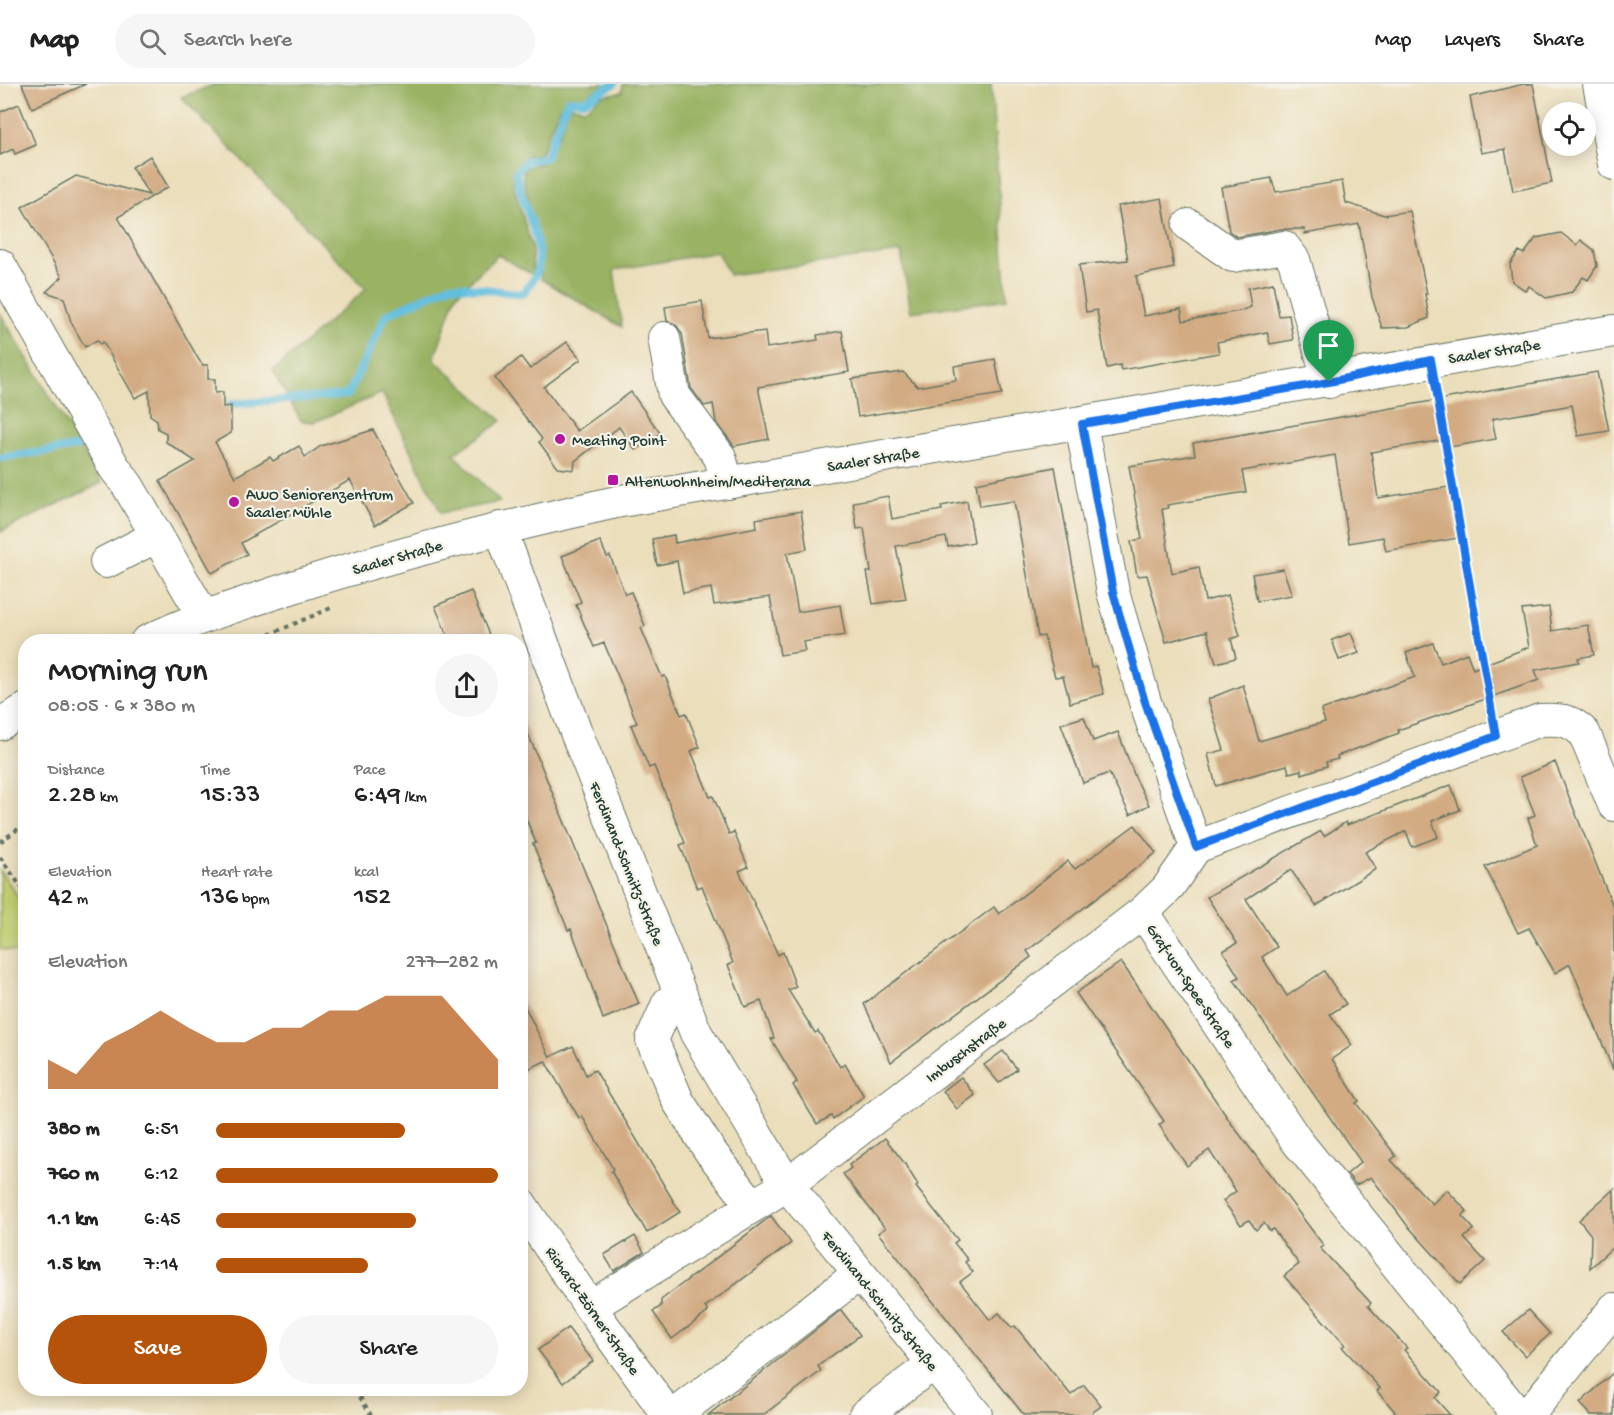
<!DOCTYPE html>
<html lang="en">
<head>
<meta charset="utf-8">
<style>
  :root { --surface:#fff; --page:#f6f6f6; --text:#222; --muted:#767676; --line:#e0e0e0; --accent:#b45309 }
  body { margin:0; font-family:"Gochi Hand",sans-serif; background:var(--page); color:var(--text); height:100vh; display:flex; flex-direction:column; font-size:22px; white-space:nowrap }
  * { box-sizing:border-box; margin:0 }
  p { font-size:20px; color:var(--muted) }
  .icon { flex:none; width:33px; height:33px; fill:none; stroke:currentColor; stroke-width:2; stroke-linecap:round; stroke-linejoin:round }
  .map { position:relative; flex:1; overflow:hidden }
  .side { position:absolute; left:18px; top:550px; width:510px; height:762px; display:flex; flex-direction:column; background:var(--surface); border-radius:24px; box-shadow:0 3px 15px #0003 }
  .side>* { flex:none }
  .buttons { position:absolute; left:1542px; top:18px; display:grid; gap:12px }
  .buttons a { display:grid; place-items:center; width:54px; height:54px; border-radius:50%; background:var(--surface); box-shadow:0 3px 15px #0003; font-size:30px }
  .pin { position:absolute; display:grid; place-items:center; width:51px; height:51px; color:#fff; margin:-62px -26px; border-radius:50% 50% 50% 0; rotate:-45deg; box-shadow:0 0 6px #0007 }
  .pin .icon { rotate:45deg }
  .round { display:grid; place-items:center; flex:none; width:63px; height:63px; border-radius:32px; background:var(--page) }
  .head { display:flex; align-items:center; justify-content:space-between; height:102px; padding:0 30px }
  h1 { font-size:33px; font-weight:600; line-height:45px }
  .stats { display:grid; grid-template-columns:repeat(3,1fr); gap:9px; height:102px; padding:6px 30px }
  .stats div { display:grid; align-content:center }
  .stats b { font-size:26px; font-weight:600 }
  .stats small { font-size:16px; font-weight:400 }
  .stats p { font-size:16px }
  .chart { height:168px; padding:12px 30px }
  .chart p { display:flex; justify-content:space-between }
  .chart svg { width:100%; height:108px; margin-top:6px; fill:var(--accent); opacity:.7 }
  .action { display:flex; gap:12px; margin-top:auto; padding:12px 30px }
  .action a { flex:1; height:69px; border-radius:36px; background:var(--accent); color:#fff; font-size:24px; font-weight:600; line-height:69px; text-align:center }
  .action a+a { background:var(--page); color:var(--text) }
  ul { padding:0 30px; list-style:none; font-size:20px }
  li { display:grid; grid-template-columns:96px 72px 1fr; align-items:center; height:45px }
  li i { height:15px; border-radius:8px; background:var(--accent) }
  header { display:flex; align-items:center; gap:36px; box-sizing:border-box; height:84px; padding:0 30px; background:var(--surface); border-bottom:2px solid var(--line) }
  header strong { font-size:28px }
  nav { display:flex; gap:33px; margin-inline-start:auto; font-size:21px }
  .search { width:420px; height:54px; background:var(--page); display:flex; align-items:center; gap:15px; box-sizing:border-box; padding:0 21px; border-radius:33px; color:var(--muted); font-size:22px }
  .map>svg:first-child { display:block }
  .green { fill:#c2cf71; stroke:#708652; stroke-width:1.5 }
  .forest { fill:#99b263; stroke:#5c784c; stroke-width:1.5 }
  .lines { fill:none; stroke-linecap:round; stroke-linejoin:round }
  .stream { stroke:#61bedf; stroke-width:8 }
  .building { fill:#d2ab83 }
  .minor-casing { stroke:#667563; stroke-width:34 }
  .path { stroke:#667563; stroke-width:4; stroke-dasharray:4.5 4.5; stroke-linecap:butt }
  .minor { stroke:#fff; stroke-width:32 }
  .route-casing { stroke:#fff; stroke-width:12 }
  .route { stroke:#1a73e8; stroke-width:8 }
  .poi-dot { fill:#b5179e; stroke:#f7f3e8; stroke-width:2 }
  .labels { text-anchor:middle; stroke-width:4.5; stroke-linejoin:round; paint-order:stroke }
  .street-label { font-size:16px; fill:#1f3d34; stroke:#f7f3e8 }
  .poi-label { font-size:16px; fill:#1f3d34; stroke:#f7f3e8; text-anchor:start }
</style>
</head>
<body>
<header>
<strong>Map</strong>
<div class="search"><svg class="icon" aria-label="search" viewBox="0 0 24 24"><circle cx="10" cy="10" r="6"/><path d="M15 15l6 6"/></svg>Search here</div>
<nav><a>Map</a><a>Layers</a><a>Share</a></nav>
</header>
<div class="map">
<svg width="1614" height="1331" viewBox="0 0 1614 1331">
  <rect width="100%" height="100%" fill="#f7f3e8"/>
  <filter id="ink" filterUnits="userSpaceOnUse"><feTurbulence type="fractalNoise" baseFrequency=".0167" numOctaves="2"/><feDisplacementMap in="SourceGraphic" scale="12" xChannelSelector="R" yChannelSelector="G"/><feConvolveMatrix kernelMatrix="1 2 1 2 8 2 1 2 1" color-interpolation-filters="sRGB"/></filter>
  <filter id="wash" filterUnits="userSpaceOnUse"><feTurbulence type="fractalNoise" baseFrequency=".008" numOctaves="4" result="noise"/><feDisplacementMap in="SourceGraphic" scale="24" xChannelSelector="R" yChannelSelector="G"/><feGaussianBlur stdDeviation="1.35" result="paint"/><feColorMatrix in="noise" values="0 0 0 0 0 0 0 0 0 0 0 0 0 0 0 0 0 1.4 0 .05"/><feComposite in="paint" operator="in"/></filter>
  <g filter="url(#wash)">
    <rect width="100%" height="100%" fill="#ebdebb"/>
    <path class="green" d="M 0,786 L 25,823 L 25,870 L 0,865 Z"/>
    <g class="forest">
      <path d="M 216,0 L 615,0 L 595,6 L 582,16 L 569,12 C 558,22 547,55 540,71 L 528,71 L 517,82 L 513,100 L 532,163 L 533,191 L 498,171 L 456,211 L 434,275 L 502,337 L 454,370 L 500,418 L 441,429 L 382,309 L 315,338 L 301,337 L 273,287 L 366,205 L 181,13 Z"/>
      <path d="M 623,0 L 991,0 L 1007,215 L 911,228 L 901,168 L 729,191 L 717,168 L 614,186 L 622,243 L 541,195 L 539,163 L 523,94 L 524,84 L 544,78 L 560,48 L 569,21 L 585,25 L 601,12 L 622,8 Z"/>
      <path d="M 0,229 L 102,399 L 0,448 Z"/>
    </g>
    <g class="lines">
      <g class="stream">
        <path d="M 231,320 L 348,311 L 386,231 L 451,201 L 523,210 C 528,203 536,193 538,185 C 543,154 521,119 516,88 L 526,77 L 545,74 L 568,16 L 584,17 L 614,0"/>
        <path d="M 0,374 L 77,363"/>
      </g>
    </g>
    <g id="blocks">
      <g class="building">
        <path d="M 22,0 L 86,0 L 32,24 Z"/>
        <path d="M 1524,0 L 1533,0 L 1552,99 L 1513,107 L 1505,65 L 1481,69 L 1470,13 Z"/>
        <path d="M 19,20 L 36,61 L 15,70 L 13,65 L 0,71 L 0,28 Z"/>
        <path d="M 150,72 L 168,103 L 118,133 L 199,276 L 203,281 L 208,281 L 208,295 L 215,295 L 215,309 L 223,308 L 223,323 L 231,322 L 231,349 L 215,358 L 235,393 L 270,373 L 273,377 L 299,362 L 305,373 L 321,362 L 373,346 L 414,419 L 375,441 L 350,396 L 241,459 L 247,470 L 212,489 L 160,397 L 195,377 L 166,358 L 166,349 L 158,345 L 157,336 L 150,331 L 149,307 L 135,314 L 103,258 L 100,260 L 97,256 L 85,263 L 71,238 L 64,214 L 46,208 L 62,193 L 22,123 L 76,92 L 149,111 L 132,83 Z"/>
        <path d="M 1271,94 L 1276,108 L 1342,97 L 1346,119 L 1384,131 L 1410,127 L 1427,210 L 1425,210 L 1429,234 L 1408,243 L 1382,244 L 1372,213 L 1359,140 L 1305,150 L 1304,145 L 1281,145 L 1237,153 L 1229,147 L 1221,103 Z"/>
        <path d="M 1162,114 L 1174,184 L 1136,192 L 1144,232 L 1181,225 L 1183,237 L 1240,227 L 1251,223 L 1248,204 L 1273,199 L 1279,232 L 1289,231 L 1293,256 L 1270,260 L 1267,248 L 1217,258 L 1219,269 L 1121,286 L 1120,281 L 1107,284 L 1097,226 L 1086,228 L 1079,181 L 1128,176 L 1118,122 Z"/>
        <path d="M 1561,149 L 1577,161 L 1581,156 L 1594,166 L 1597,182 L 1588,196 L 1583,193 L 1572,208 L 1546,214 L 1529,202 L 1526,207 L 1512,197 L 1510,180 L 1519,167 L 1524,170 L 1536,154 Z"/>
        <path d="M 702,217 L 708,254 L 765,247 L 767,264 L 818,256 L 817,251 L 842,247 L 849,288 L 758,303 L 769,355 L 734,362 L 716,338 L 713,320 L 704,322 L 691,304 L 682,250 L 677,242 L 667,237 L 665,223 Z"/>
        <path d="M 567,258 L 581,275 L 544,303 L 577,347 L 631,308 L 660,349 L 635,366 L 619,343 L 575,377 L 574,386 L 558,384 L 539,358 L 542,355 L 495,294 L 521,273 L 530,285 Z"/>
        <path d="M 995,275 L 1002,310 L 858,333 L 852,295 L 903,288 L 918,303 L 956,296 L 954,282 Z"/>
        <path d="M 1597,288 L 1609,347 L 1578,352 L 1572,321 L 1492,335 L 1496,355 L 1450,363 L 1449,355 L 1371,368 L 1378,414 L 1449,403 L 1458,454 L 1386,467 L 1383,453 L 1349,459 L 1335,371 L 1242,387 L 1246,408 L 1167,421 L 1168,424 L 1162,425 L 1172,489 L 1199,483 L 1205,517 L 1228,511 L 1240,552 L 1231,555 L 1236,574 L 1216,579 L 1207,547 L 1166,558 L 1147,491 L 1137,492 L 1131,457 L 1142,455 L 1129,382 L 1195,371 L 1193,359 Z"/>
        <path d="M 1055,383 L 1091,584 L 1096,582 L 1104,610 L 1070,619 L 1063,592 L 1055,593 L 1044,552 L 1038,553 L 1014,417 L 980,422 L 976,399 Z"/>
        <path d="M 888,412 L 892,435 L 942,426 L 941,422 L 967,417 L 974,458 L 948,463 L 946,453 L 896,462 L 906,515 L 873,520 L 867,488 L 871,488 L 864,444 L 857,445 L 853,418 Z"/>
        <path d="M 801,427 L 807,465 L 787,469 L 798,528 L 840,521 L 845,551 L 803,558 L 805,567 L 780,571 L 770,513 L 714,521 L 711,504 L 683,509 L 677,477 L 657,481 L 652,455 L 674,451 L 675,459 L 757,443 L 756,435 Z"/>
        <path d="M 600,457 L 607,473 L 610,472 L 625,510 L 631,508 L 645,542 L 641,544 L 662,593 L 665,592 L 681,631 L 686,629 L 700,663 L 691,667 L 710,713 L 713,712 L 729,750 L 734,748 L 748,783 L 739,787 L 778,871 L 783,868 L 796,903 L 788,906 L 815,949 L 818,947 L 840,983 L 845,980 L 864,1012 L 833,1035 L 831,1032 L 817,1040 L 793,1001 L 797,998 L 771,955 L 774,954 L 761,917 L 745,923 L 728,881 L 733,879 L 702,802 L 697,804 L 680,761 L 685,759 L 654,682 L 649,684 L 631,641 L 637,639 L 625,609 L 604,559 L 594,563 L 576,521 L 581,518 L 562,472 Z"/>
        <path d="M 1283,485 L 1292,511 L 1257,517 L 1252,490 Z"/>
        <path d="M 471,507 L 492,558 L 450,558 L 435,522 Z"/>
        <path d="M 1549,523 L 1552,547 L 1588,541 L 1594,571 L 1578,574 L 1579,578 L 1535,586 L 1539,596 L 1398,646 L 1399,649 L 1337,672 L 1338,675 L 1326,678 L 1327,682 L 1302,690 L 1301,686 L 1289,689 L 1287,681 L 1216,702 L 1208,670 L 1224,666 L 1208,615 L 1243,601 L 1259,657 L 1325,638 L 1321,626 L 1415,593 L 1406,569 L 1433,559 L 1441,579 L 1467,569 L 1473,585 L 1529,563 L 1522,526 Z"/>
        <path d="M 1351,549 L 1359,569 L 1339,576 L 1332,556 Z"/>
        <path d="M 520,630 L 639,920 L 603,935 L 582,874 L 571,845 L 568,846 L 533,760 L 536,759 L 520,720 Z"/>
        <path d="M 1084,633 L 1093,657 L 1118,648 L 1135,693 L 1149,721 L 1130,731 L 1109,689 L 1083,699 L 1061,640 Z"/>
        <path d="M 1555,678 L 1614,825 L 1613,986 L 1570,880 L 1555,889 L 1529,844 L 1518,849 L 1485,783 L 1537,761 L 1528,734 L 1535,731 L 1520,693 Z"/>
        <path d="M 1451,701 L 1460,726 L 1432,737 L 1438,753 L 1412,763 L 1406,747 L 1365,768 L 1376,785 L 1316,822 L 1291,786 L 1246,815 L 1277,863 L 1262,873 L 1287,912 L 1324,887 L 1346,920 L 1330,930 L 1352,961 L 1332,975 L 1359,1017 L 1356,1019 L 1396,1072 L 1391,1076 L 1432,1120 L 1447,1106 L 1467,1127 L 1462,1132 L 1474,1145 L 1464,1154 L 1485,1177 L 1460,1200 L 1407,1141 L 1371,1093 L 1356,1101 L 1347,1090 L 1361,1078 L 1234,896 L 1239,893 L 1223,867 L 1237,859 L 1207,813 L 1321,747 L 1324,752 L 1346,738 L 1347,741 Z"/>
        <path d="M 1135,741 L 1156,769 L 1027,867 L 1031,873 L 891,978 L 864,920 L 994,823 L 999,830 L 1068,777 L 1075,785 Z"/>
        <path d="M 1121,878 L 1231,1039 L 1324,1162 L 1320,1164 L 1371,1219 L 1368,1222 L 1407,1264 L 1404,1266 L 1441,1308 L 1435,1314 L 1450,1331 L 1398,1331 L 1377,1307 L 1380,1304 L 1342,1263 L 1345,1261 L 1284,1192 L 1299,1180 L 1273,1145 L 1270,1147 L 1264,1139 L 1256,1146 L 1249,1136 L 1241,1141 L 1223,1117 L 1236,1107 L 1209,1066 L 1187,1082 L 1159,1041 L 1164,1037 L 1076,909 Z"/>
        <path d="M 520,913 L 550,973 L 573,962 L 586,991 L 595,986 L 680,1128 L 647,1149 L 611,1087 L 613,1085 L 598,1059 L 582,1032 L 579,1034 L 545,977 L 520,989 Z"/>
        <path d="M 1003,967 L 1017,985 L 999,999 L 984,981 Z"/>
        <path d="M 961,993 L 975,1011 L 957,1025 L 943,1007 Z"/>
        <path d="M 885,1054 L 905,1080 L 918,1101 L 916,1103 L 958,1156 L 954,1159 L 968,1176 L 965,1178 L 973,1188 L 960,1198 L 990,1236 L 999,1229 L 1012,1244 L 1015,1242 L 1071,1311 L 1084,1301 L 1101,1322 L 1089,1331 L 1024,1331 L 878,1149 L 885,1144 L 843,1090 L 851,1084 L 849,1081 Z"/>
        <path d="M 1614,1105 L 1614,1162 L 1590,1184 L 1591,1151 L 1579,1136 Z"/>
        <path d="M 771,1132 L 791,1159 L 705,1223 L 708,1228 L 672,1255 L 653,1228 L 661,1222 L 661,1216 Z"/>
        <path d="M 635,1152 L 644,1168 L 614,1187 L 604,1171 Z"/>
        <path d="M 841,1226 L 860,1251 L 818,1282 L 821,1287 L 763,1331 L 708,1331 Z"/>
        <path d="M 1528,1226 L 1550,1250 L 1525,1272 L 1503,1248 Z"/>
        <path d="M 568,1244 L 593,1277 L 563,1299 L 538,1266 Z"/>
        <path d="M 1614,1288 L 1614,1331 L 1591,1331 L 1580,1319 Z"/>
      </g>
    </g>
  </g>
  <g filter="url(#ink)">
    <use href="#blocks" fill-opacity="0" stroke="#667563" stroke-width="1.5"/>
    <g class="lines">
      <defs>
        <g id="minor">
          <path d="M 1599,0 L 1614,80"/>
          <path d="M 1189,141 L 1233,172 L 1284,163 L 1294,176 L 1329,298"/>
          <path d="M 0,181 L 114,383 L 128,402 L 204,533"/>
          <path d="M 664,254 L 674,311 L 720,373 L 727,399"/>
          <path d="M 1081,340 L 1113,508 L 1145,618 L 1196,763 L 1167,805 L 1143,828 L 1296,1056 L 1518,1331"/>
          <path d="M 500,444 L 576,648 L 696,949 L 787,1101 L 976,1331"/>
          <path d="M 106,478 L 157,452"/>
          <path d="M 146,558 C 191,535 239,521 287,505 C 397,469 508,442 621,417 L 1614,247"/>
          <path d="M 0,640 L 26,625"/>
          <path d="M 1196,763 L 1540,636 C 1558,635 1570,635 1584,649 L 1614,721"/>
          <path d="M 681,911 L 668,919 L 652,956 L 678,1017 L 710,1067 L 753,1122"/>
          <path d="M 520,1119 L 590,1223 L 668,1331"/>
          <path d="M 590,1223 L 787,1101 L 1143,828"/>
          <path d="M 675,1331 L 859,1190"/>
          <path d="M 865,1331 L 933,1280"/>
          <path d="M 1528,1331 L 1614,1225"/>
        </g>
      </defs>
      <use href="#minor" class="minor-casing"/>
      <g class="path">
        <path d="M 1436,307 L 1492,625"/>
        <path d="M 252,558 L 331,524"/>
        <path d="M 0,758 L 18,745"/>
        <path d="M 0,773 L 26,810"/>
        <path d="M 355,1305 L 371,1331"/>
      </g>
      <use href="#minor" class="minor"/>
    </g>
  </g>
  <g class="lines" filter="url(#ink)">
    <defs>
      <path id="route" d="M 1431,276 L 1496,652 L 1196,763 L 1145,618 L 1113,508 L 1082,340 L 1329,298 Z"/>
    </defs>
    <use href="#route" class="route-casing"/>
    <use href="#route" class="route"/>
  </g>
  <g class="poi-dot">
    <circle cx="560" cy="355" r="6"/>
    <rect x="607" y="390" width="12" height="12" rx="3"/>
    <circle cx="234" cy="418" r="6"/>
  </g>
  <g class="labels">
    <g class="street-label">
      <text transform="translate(1494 266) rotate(-9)" y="6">Saaler Straße</text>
      <text transform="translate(873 374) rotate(-9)" y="6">Saaler Straße</text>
      <text transform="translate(397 472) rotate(-16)" y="6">Saaler Straße</text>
      <text transform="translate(628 779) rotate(68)" y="6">Ferdinand-Schmitz-Straße</text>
      <text transform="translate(1192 901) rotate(56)" y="6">Graf-von-Spee-Straße</text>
      <text transform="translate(965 965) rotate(-37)" y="6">Imbuschstraße</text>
      <text transform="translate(881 1216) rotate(51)" y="6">Ferdinand-Schmitz-Straße</text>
      <text transform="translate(594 1226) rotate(55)" y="6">Richard-Zörner-Straße</text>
    </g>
    <g class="poi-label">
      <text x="572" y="361">Meating Point</text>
      <text x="625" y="402">Altenwohnheim/Mediterana</text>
      <text x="246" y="415">AWO Seniorenzentrum<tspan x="246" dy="18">Saaler Mühle</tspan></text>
    </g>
  </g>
</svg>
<div class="buttons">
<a><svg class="icon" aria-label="locate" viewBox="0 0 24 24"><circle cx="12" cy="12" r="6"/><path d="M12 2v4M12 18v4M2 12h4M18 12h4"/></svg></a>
</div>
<div class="pin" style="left:1329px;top:298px;background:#1e9e55"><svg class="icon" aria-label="arrive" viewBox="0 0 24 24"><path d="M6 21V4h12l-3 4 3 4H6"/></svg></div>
<section class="side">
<div class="head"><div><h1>Morning run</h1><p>08:05 · 6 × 380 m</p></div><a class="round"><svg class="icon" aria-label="share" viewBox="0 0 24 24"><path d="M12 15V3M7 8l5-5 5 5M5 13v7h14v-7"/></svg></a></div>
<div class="stats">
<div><p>Distance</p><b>2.28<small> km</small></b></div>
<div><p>Time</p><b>15:33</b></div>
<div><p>Pace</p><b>6:49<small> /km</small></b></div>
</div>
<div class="stats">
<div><p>Elevation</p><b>42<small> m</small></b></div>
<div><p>Heart rate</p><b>136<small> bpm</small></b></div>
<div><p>kcal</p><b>152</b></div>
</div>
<div class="chart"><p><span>Elevation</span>277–282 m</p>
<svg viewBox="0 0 160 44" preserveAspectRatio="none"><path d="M0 44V32L10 38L20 25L30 19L40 12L50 19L60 25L70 25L80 19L90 19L100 12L110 12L120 6L130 6L140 6L150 19L160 32V44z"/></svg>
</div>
<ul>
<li><b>380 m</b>6:51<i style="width:67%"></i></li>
<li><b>760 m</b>6:12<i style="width:100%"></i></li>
<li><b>1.1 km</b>6:45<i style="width:71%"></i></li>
<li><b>1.5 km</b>7:14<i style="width:54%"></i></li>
</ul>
<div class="action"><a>Save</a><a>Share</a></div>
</section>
</div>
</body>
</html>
